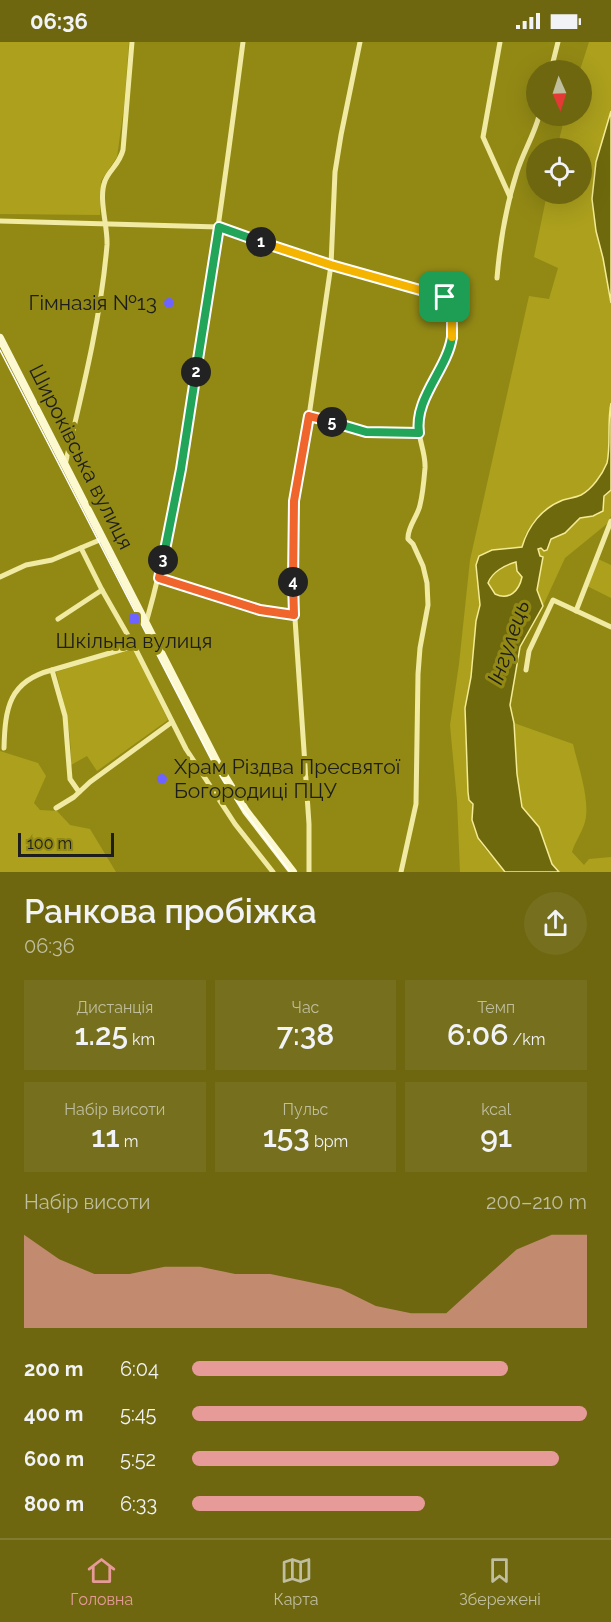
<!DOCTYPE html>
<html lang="uk">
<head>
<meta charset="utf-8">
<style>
  :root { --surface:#6e6710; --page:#766f1e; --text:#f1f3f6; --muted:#bfbe9f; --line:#807b30; --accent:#e69b98 }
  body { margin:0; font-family:Raleway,sans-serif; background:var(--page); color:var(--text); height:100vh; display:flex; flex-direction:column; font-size:22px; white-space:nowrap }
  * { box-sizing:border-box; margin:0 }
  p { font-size:20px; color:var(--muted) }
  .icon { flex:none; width:33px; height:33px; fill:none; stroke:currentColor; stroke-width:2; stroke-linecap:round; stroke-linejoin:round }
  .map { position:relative; height:830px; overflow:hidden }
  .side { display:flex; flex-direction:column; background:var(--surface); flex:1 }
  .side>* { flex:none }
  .needle { width:39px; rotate:177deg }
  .controls { position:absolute; left:526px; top:18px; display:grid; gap:12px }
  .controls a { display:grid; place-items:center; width:66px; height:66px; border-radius:50%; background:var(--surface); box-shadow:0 6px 24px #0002; font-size:30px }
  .scale { position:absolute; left:18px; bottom:15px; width:96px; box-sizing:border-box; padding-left:6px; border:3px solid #1d1d1d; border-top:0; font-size:16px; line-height:21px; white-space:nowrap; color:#1d1d1d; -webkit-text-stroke:4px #928915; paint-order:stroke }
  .pin { position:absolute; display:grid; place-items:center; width:51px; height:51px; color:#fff; margin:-26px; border-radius:12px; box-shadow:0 3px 9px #0006 }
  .km { position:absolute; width:30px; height:30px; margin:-15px; border-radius:50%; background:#222; color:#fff; font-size:16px; line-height:30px; text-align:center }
  .round { display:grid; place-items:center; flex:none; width:63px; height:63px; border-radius:32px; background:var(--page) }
  .head { display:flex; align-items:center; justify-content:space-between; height:102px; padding:0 24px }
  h1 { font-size:33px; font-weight:600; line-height:45px }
  .metrics { display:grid; grid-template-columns:repeat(3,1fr); gap:9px; height:102px; padding:6px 24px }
  .metrics div { display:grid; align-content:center; border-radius:0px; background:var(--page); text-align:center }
  .metrics b { font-size:30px; font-weight:600 }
  .metrics small { font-size:16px; font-weight:400 }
  .metrics p { font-size:16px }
  .chart { height:168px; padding:12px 24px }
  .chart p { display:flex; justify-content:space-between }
  .chart svg { width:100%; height:108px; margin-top:6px; fill:var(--accent); opacity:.7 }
  ul { padding:0 24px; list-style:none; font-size:20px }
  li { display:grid; grid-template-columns:96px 72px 1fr; align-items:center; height:45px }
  li i { height:15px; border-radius:8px; background:var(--accent) }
  .status { display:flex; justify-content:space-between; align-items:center; height:42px; padding:0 30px; background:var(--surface); direction:ltr }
  .status svg { height:16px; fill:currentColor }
  .menu { display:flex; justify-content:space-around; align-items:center; height:84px; border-top:2px solid var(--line); background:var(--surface); font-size:16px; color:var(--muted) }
  .menu a { display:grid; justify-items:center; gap:3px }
  .menu .active { color:var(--accent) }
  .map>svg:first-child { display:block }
  .green { fill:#aca01d }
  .water { fill:#6f690d; stroke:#f4eb95; stroke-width:1.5; fill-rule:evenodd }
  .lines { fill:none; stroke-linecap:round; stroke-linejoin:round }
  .minor { stroke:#f1eaa3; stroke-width:5 }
  .secondary { stroke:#fcf9d1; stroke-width:8 }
  .tram { stroke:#fff; stroke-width:1.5 }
  .split-1-casing { stroke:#fff; stroke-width:12 }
  .split-2-casing { stroke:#fff; stroke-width:12 }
  .split-3-casing { stroke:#fff; stroke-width:12 }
  .split-4-casing { stroke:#fff; stroke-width:12 }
  .split-5-casing { stroke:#fff; stroke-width:12 }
  .split-6-casing { stroke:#fff; stroke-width:12 }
  .split-7-casing { stroke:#fff; stroke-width:12 }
  .split-1 { stroke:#f5b400; stroke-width:8 }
  .split-2 { stroke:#22a559; stroke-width:8 }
  .split-3 { stroke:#22a559; stroke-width:8 }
  .split-4 { stroke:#f0652b; stroke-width:8 }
  .split-5 { stroke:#f0652b; stroke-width:8 }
  .split-6 { stroke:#22a559; stroke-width:8 }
  .split-7 { stroke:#f5b400; stroke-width:8 }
  .poi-dot { fill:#6f63ff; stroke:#928915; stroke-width:2 }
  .labels { text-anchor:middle; stroke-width:6; stroke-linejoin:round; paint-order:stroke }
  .poi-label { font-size:21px; fill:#1d1d1d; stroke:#928915; text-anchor:end }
  .street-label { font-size:21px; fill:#1d1d1d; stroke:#928915 }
  .water-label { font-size:22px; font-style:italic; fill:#1d1c19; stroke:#928915 }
</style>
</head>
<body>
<div class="status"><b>06:36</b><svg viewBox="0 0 49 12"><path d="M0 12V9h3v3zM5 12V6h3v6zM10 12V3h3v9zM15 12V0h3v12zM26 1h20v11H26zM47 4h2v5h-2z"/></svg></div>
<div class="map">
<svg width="611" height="830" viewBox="0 0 611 830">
  <rect width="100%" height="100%" fill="#928915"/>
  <g class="green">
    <path d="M 0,0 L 129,0 L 124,65 L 117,115 L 101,139 L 100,173 L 0,172 Z"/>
    <path d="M 589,0 L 611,0 L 611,69 L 596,120 L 592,157 L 596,189 L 603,216 L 611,261 L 611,361 L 608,420 L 597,439 L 581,453 L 561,459 L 547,467 L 533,480 L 525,493 L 522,505 L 488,510 L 479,514 L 476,523 L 480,563 L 478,567 L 471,635 L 465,666 L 468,750 C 475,765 471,781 478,796 C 485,810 497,818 505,830 L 460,830 L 457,759 L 450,683 L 459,622 L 470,518 L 529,254 L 549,257 L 558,226 L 534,215 L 547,152 L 582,152 L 582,106 L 557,106 L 565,74 L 582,74 L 582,28 L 580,28 Z"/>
    <path d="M 611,448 L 611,474 L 608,481 L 565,516 L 543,564 L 537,548 L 543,515 L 540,514 L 538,507 L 548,507 L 551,497 L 565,491 L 580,476 L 598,473 L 604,454 Z"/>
    <path d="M 596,516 L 611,523 L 611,556 L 585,543 Z"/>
    <path d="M 515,520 L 517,521 L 516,526 L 522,535 C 519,549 509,559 494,552 L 488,541 L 491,535 L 499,528 Z"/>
    <path d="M 133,606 L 168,678 L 97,729 L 87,714 L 71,723 C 72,690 64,661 56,630 Z"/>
    <path d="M 514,681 L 573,702 C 578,724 592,762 584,783 C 581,792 575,800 572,810 L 584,823 L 589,817 L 611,815 L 611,830 L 559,830 L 552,822 L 539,785 L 522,765 L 517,732 Z"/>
    <path d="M 0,709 L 38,721 L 46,734 L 34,761 L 40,768 L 57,769 L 70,783 L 90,787 L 116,830 L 0,830 Z"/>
  </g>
  <g class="water">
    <path d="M 611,69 L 611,261 L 603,216 L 596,189 L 592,157 L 596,120 Z"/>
    <path d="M 611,361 L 611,448 L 604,454 L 603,469 L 593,474 L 580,476 L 565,491 L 551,497 L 547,508 L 544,509 L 541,506 L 538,507 L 540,514 L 543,515 L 537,548 L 543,564 L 520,605 L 510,663 L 514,681 L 517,732 L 522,765 L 539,785 L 552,822 L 559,830 L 505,830 L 478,796 L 472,778 L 473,762 L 469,758 L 468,750 L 465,666 L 471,635 L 476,579 L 480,563 L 476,523 L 479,514 L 492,508 L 522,505 C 528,484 542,466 563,458 C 568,456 575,456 581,453 C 592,447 602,433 607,421 C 611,403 607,380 611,361 ZM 516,520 L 517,529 L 522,535 C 519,549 509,559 495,552 L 488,541 C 492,530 505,523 516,520 Z"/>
  </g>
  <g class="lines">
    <g class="minor">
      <path d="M 500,0 L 483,95 L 510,155"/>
      <path d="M 551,28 L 558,0"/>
      <path d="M 0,179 L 219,185 L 331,223 L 447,256 C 469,297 428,338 419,377 C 416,394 426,409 425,426 C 424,438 423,451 420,463 C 418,474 407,485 408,497 L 413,502 L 423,524 L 427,541 L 428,563 L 420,606 L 418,632 L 416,762 L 401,830"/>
      <path d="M 497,236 C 500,200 506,164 517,130 C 523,111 534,93 539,74"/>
      <path d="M 309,374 L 366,390 L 419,391"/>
      <path d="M 65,423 C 82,351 101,276 107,203 C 108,184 98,157 105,139 C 109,128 119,123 123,108 L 132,0"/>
      <path d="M 81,506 L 102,548 L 134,604 L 186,707 L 235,782 L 273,830"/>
      <path d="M 0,535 L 26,523 L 52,518 L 102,497"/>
      <path d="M 159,536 L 260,568 L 294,573"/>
      <path d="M 576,569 L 611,479"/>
      <path d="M 58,577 L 102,548"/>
      <path d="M 146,581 C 170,497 183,412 197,326 C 214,217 229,109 243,0"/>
      <path d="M 526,628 L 529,609 L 553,558 L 611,585"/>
      <path d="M 4,706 C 5,666 9,639 52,628"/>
      <path d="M 79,750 L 70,737 L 65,674 L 52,628 L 134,604"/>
      <path d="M 56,766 L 74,755 L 90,740 L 172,680"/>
      <path d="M 309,830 L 309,782 L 294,562 L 294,459 L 309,374 L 331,223 L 335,130 L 341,93 L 360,0"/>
    </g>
    <path class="secondary" d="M 0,296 L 221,728 L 246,769 L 293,830"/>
    <path class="tram" d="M 0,308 L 216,727 L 230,750 L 290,830"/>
  </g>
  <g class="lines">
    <defs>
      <path id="split-1" d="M 261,200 L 331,223 L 445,255"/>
      <path id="split-2" d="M 196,330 L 219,185 L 261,200"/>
      <path id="split-3" d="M 163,518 L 181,427 L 196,330"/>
      <path id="split-4" d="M 163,518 L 159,536 L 260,568 L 294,573 L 293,540"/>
      <path id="split-5" d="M 293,540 L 294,459 L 309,374 L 332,380"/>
      <path id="split-6" d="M 332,380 L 366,390 L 419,391 C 414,356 447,328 452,295"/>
      <path id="split-7" d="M 445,255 L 452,266 L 452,295"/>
    </defs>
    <use href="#split-1" class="split-1-casing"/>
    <use href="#split-2" class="split-2-casing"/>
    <use href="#split-3" class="split-3-casing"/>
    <use href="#split-4" class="split-4-casing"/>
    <use href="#split-5" class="split-5-casing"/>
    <use href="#split-6" class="split-6-casing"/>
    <use href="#split-7" class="split-7-casing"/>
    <use href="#split-1" class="split-1"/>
    <use href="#split-2" class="split-2"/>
    <use href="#split-3" class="split-3"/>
    <use href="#split-4" class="split-4"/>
    <use href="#split-5" class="split-5"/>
    <use href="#split-6" class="split-6"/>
    <use href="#split-7" class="split-7"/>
  </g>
  <g class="poi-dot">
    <circle cx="169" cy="261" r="6"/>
    <rect x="128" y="571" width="12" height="12" rx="3"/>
    <circle cx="162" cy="737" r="6"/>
  </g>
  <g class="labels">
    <g class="poi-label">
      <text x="157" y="268">Гімназія №13</text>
      <text x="134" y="606" text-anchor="middle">Шкільна вулиця</text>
      <text x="174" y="732" text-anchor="start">Храм Різдва Пресвятої<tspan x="174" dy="24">Богородиці ПЦУ</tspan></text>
    </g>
    <g class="street-label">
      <text transform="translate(81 415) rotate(63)" y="7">Широківська вулиця</text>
    </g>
    <g class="water-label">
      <text transform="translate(508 600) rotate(-71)" y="8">Інгулець</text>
    </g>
  </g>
</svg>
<div class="controls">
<a><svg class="needle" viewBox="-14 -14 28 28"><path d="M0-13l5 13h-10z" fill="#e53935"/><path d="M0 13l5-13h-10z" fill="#bfbe9f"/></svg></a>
<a><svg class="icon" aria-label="locate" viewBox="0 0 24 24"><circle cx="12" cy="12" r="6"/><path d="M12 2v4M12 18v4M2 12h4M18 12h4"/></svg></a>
</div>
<div class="scale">100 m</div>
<div class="pin" style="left:445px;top:255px;background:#1e9e55"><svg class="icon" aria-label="arrive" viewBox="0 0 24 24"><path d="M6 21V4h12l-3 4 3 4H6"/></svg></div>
<b class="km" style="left:261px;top:200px">1</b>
<b class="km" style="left:196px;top:330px">2</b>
<b class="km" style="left:163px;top:518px">3</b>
<b class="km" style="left:293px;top:540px">4</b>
<b class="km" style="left:332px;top:380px">5</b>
</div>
<section class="side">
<div class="head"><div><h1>Ранкова пробіжка</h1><p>06:36</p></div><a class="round"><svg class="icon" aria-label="share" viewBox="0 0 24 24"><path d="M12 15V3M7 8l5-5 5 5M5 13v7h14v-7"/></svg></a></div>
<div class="metrics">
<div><p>Дистанція</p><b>1.25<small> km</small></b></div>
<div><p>Час</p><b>7:38</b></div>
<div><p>Темп</p><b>6:06<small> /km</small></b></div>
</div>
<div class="metrics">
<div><p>Набір висоти</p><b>11<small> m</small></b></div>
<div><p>Пульс</p><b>153<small> bpm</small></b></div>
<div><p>kcal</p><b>91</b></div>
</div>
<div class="chart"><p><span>Набір висоти</span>200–210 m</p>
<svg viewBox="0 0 160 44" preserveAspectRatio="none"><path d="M0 44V6L10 16L20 22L30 22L40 19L50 19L60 22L70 22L80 25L90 28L100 35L110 38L120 38L130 25L140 12L150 6L160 6V44z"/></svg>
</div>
<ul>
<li><b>200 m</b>6:04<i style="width:80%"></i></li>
<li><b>400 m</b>5:45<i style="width:100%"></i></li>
<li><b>600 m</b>5:52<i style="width:93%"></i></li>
<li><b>800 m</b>6:33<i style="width:59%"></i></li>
</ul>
</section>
<nav class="menu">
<a class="active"><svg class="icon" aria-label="home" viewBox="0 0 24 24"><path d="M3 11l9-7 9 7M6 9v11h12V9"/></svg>Головна</a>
<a><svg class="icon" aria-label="map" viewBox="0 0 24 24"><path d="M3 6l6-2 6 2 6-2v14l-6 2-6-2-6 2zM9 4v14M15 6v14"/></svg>Карта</a>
<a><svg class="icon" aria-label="saved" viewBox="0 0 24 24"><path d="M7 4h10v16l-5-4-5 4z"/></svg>Збережені</a>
</nav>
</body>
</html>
